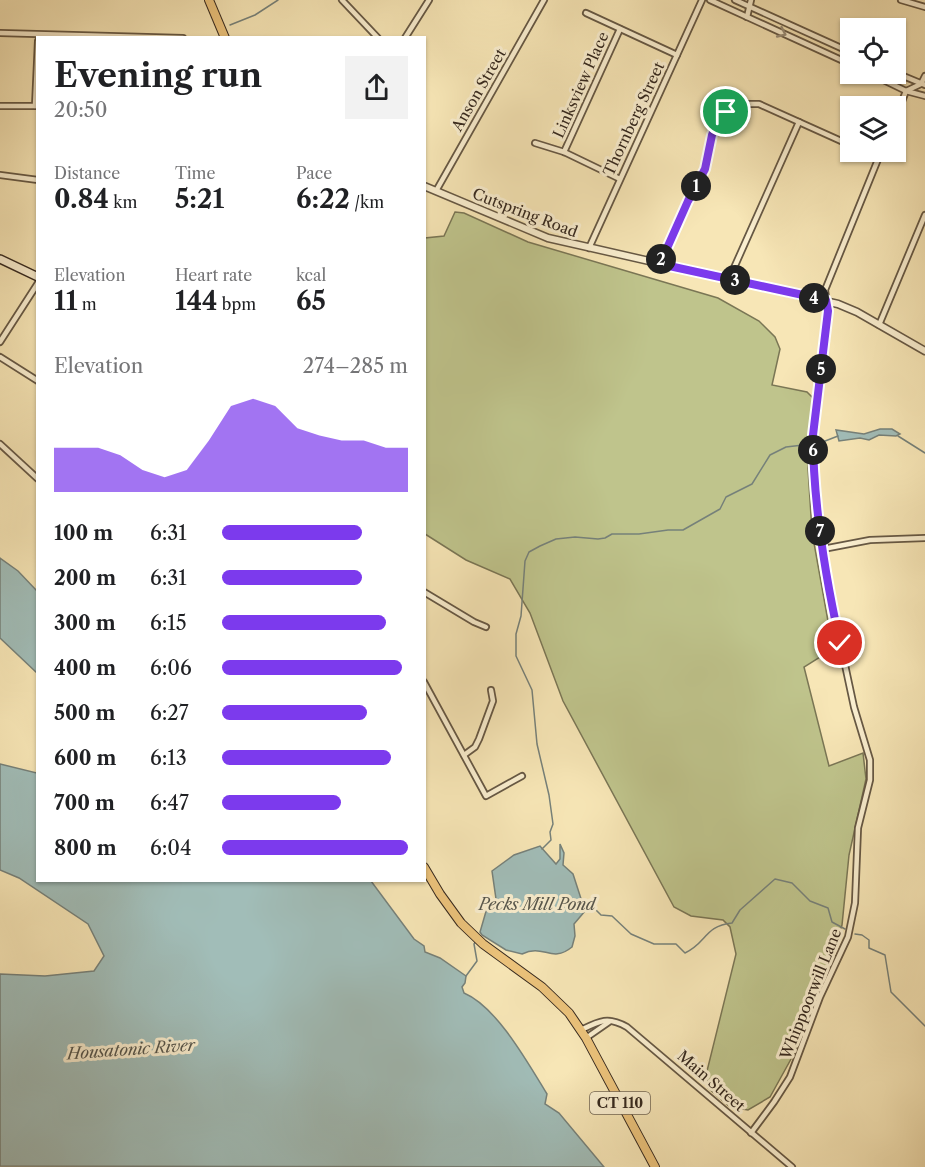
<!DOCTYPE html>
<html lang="en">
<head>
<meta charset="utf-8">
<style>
  :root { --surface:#fff; --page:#f2f2f2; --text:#202124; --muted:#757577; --accent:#7c3aed }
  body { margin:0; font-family:"Libre Caslon Text",serif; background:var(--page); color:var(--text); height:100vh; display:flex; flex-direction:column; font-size:22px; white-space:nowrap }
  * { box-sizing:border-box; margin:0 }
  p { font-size:20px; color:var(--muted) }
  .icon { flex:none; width:33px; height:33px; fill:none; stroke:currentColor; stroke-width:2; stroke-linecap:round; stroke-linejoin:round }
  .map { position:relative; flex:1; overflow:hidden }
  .sheet { position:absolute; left:36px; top:36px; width:390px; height:846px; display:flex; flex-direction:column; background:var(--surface); border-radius:0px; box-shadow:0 2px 4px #0004 }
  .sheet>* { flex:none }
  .fabs { position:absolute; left:840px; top:18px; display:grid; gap:12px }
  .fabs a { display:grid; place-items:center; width:66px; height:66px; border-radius:0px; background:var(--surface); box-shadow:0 2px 4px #0004; font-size:30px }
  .pin { position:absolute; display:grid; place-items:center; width:51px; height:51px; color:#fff; margin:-26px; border:3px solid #fff; border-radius:50%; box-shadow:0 2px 6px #0007 }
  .km { position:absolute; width:30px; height:30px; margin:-15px; border-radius:50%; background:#222; color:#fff; font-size:16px; line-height:30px; text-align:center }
  .round { display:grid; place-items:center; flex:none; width:63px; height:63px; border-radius:0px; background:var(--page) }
  .overview { display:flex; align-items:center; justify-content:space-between; height:102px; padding:0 18px }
  h1 { font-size:33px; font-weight:700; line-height:45px }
  .stats { display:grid; grid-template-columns:repeat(3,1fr); gap:9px; height:102px; padding:6px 18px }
  .stats div { display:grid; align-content:center }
  .stats b { font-size:26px; font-weight:700 }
  .stats small { font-size:16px; font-weight:400 }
  .stats p { font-size:16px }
  .chart { height:168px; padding:12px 18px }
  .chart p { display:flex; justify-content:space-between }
  .chart svg { width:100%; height:108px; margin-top:6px; fill:var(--accent); opacity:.7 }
  ul { padding:0 18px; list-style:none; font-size:20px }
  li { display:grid; grid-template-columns:96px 72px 1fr; align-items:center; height:45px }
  li i { height:15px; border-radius:8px; background:var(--accent) }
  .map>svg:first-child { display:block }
  .green { fill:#bfc48c; stroke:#7a7655; stroke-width:1.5 }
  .water { fill:#a1bdb8; stroke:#76817a; stroke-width:1.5 }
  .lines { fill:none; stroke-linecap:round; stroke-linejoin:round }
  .stream { stroke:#76817a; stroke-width:1.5 }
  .minor-casing { stroke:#665844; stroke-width:8 }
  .tertiary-casing { stroke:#665844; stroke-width:9 }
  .secondary-casing { stroke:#35281e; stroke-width:10 }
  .primary-casing { stroke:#35281e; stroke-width:10 }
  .minor { stroke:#faefd0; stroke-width:4.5 }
  .tertiary { stroke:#faefd0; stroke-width:6 }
  .secondary { stroke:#faefd0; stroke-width:7 }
  .primary { stroke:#ecc37b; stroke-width:8 }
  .oneway { stroke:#988c77 }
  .route-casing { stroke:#fff; stroke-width:12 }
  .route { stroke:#7c3aed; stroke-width:8 }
  .labels { text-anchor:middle; stroke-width:6; stroke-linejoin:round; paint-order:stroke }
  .shield { fill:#faefd0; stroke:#706453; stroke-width:1.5 }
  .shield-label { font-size:14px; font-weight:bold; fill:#35281e }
  .street-label { font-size:15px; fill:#35281e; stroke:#faefd0 }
  .water-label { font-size:16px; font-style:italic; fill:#55554c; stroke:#faefd0 }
</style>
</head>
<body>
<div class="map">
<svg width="925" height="1167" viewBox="0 0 925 1167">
  <rect width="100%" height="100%" fill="#f7e6b6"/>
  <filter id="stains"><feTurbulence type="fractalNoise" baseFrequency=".00333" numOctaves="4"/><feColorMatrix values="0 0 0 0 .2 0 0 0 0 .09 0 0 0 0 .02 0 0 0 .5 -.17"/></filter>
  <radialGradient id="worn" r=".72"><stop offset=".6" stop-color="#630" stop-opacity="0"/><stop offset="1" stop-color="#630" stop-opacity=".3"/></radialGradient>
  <path class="green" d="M 455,212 L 464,213 L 528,242 L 718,298 L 759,321 L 775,337 L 780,349 L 772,385 L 807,392 L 813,398 L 808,468 L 812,532 L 833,649 L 804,667 L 829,766 L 863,753 L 866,779 L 849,855 L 842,925 L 801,1041 L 770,1097 L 748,1110 L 730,1107 L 708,1088 L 707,1071 L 736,954 L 730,927 L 723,920 L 691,916 L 674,907 L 563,701 L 530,613 L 510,579 L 466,560 L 425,534 L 425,238 L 444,236 Z"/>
  <g class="water">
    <path d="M 880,429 L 892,429 L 900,434 L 896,436 L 879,435 L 869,440 L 860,438 L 839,441 L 836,430 L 864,434 Z"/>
    <path d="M 0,558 L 18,571 L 37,591 L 37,673 L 0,638 Z"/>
    <path d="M 0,764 L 37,773 L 38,880 L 371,881 L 414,939 L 424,946 L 425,952 L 440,958 L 466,976 L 465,983 L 462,987 L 464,993 C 497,1007 528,1063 547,1094 L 545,1104 L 559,1113 L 604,1167 L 0,1166 L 0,974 L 45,976 L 94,971 L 104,956 L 88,924 L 19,878 L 0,870 Z"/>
    <path d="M 560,844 L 564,853 L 563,865 L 573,874 L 585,911 L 574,924 L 575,936 L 572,947 C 551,964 544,943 522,954 L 506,950 L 482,935 L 480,932 L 487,908 L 496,899 L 492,871 L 514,855 L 540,846 L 556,864 L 560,859 Z"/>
  </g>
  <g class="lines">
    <g class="stream">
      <path d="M 230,25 L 255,15 L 278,0"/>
      <path d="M 898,436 L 925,453"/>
      <path d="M 542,849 L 551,840 L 550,832 L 553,824 L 549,795 L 537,744 L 532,690 L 516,656 L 516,634 L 521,616 L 525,561 L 529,552 L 540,546 L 556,539 L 575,537 L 598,539 L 605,538 L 612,534 L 639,534 L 668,530 L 683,530 L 720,509 L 726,497 L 752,484 L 770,455 L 786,447 L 820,443 L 838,436"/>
      <path d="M 581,906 L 592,906 L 601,915 L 612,916 L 631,934 L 654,944 L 676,944 L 685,953 C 707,943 704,926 732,923 L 740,910 L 775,879 L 792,883 L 810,901 L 828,908 L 832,922 L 845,929"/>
      <path d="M 855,934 L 862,935 L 869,940 L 869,948 L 885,955 L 891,992 L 925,1026"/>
      <path d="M 466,976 L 477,961 L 474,944 L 476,941"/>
    </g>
    <defs>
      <g id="minor">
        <path d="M 342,0 L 378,38"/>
        <path d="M 710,0 L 850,64"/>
        <path d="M 735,0 L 850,52"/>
        <path d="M 901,0 L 925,7"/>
        <path d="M 586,13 L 677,55"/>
        <path d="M 747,17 L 751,0"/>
        <path d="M 0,33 L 183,38"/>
        <path d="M 405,38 L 429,0"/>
        <path d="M 896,73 L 925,85"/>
        <path d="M 871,74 L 906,91 L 925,96"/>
        <path d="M 0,106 L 36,106"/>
        <path d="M 35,106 L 38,41"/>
        <path d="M 896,117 L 906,91 L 921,84 L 925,76"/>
        <path d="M 535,143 L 564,152 L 620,179"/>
        <path d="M 564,152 L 620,29"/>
        <path d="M 866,152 L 879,157"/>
        <path d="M 0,175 L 38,180"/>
        <path d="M 436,191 L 544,0"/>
        <path d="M 589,248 L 702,0"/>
        <path d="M 660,264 L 688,201 L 705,169 L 712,135 L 719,118 L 737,106 L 745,104 L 759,104 L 850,145"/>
        <path d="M 729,279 L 799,122"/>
        <path d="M 879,325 L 925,215"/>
        <path d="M 0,342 L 38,283"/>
        <path d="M 0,357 L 38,381"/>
        <path d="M 0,444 L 38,479"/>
        <path d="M 823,549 L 870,540 L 925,538"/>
        <path d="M 424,592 L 474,622 L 486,627"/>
        <path d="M 424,682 L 486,796 L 522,776"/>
        <path d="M 464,755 L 475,747 L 479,739 L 493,701 L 491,690"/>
        <path d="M 581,1030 C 599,1021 608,1016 627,1027 L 792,1167"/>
        <path d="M 586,1038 L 609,1022"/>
        <path d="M 751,1133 L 774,1102 L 790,1077 L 820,997 L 848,937 L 855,903 L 858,828 L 870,780 L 870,760 L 854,707 L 829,590 L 816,491 L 813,435 L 828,311 L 825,290 L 881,152"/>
      </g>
      <path id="tertiary" d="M 424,186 L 548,238 L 838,304 L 857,312 L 925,351"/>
      <path id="secondary" d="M 0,259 L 38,277"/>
      <g id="primary">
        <path d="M 209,0 L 225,38"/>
        <path d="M 424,867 L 440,894 L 461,923 L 483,944 L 542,987 L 569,1013 L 586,1038 L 655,1167"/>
      </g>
    </defs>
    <use href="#minor" class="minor-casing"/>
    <use href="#tertiary" class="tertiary-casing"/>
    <use href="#secondary" class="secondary-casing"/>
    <use href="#primary" class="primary-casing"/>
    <use href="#minor" class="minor"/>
    <use href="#tertiary" class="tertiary"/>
    <use href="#secondary" class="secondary"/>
    <use href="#primary" class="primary"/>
  </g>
  <defs><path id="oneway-chevron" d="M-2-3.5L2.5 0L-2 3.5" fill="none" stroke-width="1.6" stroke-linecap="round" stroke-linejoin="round" transform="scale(1.5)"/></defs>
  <use class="oneway" href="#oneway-chevron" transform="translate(782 33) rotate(25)"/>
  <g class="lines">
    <defs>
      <path id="route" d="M 726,112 L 719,118 L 712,135 L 705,169 L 688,201 L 660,264 L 826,300 L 828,311 L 813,435 C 813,504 825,575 840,643"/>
    </defs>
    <use href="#route" class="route-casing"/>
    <use href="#route" class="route"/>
  </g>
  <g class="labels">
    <rect class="shield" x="590" y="1092" width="60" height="22" rx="4.5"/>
    <g class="shield-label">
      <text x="620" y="1108">CT 110</text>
    </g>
    <g class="street-label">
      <text transform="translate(581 85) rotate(-66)" y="5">Linksview Place</text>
      <text transform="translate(479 90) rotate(-60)" y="5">Anson Street</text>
      <text transform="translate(634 119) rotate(-65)" y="5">Thornberg Street</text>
      <text transform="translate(525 213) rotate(21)" y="5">Cutspring Road</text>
      <text transform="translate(811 994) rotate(-68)" y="5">Whippoorwill Lane</text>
      <text transform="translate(711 1081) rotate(41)" y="5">Main Street</text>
    </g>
    <g class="water-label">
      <text x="537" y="910">Pecks Mill Pond</text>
      <text transform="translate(131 1049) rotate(-4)" y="6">Housatonic River</text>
    </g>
  </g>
  <rect width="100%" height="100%" filter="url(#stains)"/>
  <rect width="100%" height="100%" fill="url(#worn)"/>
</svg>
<div class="fabs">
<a><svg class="icon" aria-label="locate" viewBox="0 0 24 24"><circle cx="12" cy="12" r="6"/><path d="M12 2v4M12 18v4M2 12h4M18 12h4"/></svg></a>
<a><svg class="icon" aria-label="layers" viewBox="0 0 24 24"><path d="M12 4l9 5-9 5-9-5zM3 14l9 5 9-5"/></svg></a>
</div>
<div class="pin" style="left:726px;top:112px;background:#1e9e55"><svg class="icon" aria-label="arrive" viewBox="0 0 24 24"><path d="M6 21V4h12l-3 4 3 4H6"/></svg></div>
<div class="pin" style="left:840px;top:643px;background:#d93025"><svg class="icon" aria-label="check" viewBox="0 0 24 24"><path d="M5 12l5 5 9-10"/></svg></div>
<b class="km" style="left:696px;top:186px">1</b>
<b class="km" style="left:661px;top:259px">2</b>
<b class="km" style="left:735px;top:280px">3</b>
<b class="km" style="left:814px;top:298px">4</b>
<b class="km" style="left:821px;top:369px">5</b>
<b class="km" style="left:813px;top:450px">6</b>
<b class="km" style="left:820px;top:531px">7</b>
<section class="sheet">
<div class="overview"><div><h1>Evening run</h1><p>20:50</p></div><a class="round"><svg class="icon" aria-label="share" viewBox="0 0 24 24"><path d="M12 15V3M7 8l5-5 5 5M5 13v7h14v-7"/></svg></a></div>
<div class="stats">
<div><p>Distance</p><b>0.84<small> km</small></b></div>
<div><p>Time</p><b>5:21</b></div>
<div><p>Pace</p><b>6:22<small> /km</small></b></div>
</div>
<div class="stats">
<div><p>Elevation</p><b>11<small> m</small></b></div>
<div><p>Heart rate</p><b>144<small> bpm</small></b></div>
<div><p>kcal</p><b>65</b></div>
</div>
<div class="chart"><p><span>Elevation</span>274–285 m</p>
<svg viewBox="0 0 160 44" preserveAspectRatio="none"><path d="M0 44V26L10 26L20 26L30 29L40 35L50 38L60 35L70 23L80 9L90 6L100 9L110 18L120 21L130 23L140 23L150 26L160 26V44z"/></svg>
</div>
<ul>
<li><b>100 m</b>6:31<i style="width:75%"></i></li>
<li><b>200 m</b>6:31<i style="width:75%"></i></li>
<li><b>300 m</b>6:15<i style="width:88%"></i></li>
<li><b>400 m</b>6:06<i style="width:97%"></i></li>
<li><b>500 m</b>6:27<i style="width:78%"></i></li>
<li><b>600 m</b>6:13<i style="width:91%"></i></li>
<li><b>700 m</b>6:47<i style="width:64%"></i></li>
<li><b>800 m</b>6:04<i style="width:100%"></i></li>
</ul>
</section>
</div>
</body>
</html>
